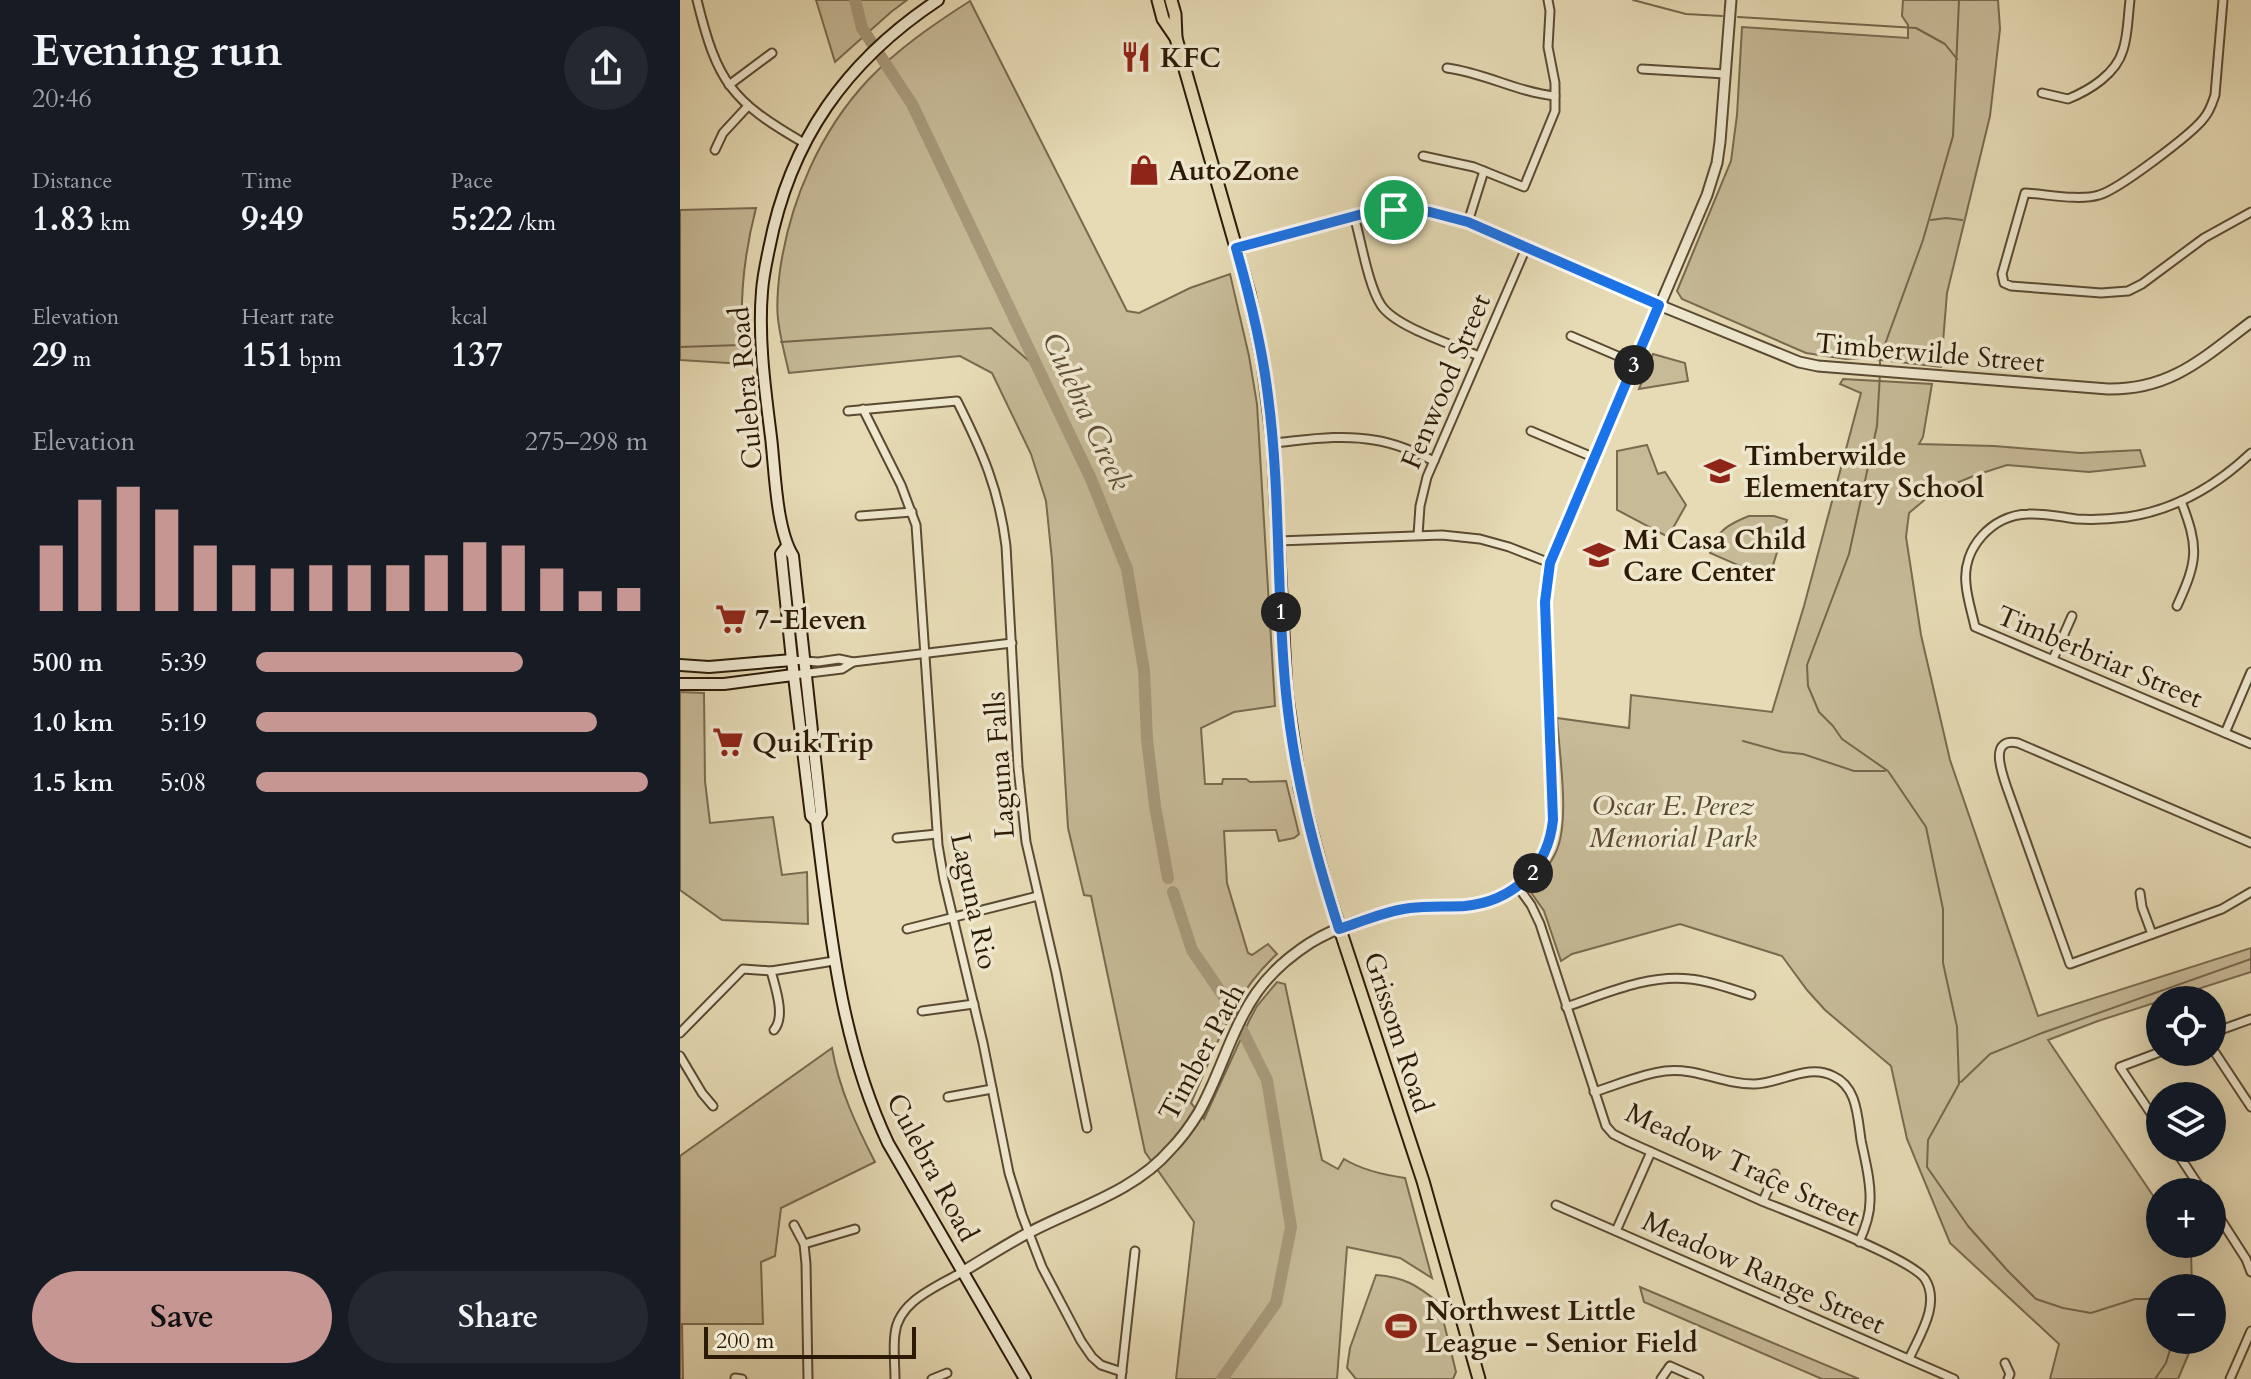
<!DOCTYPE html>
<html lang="en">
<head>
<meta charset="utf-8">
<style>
  :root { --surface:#171b24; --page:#242831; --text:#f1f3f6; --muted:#9ea1a6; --accent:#c59692 }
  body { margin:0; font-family:Cardo,serif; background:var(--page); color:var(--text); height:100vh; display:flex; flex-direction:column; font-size:30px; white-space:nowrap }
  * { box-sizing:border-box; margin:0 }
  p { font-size:26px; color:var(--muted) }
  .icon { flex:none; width:44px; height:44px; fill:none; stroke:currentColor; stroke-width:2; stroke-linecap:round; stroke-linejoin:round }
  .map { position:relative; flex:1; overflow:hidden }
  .details { display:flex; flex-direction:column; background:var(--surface); width:680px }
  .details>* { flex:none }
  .fabs { position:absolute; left:1466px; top:986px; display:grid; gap:16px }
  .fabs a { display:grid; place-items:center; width:80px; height:80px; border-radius:50%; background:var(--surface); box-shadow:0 8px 32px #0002; font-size:40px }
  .scale { position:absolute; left:24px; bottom:20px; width:212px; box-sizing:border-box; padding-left:8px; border:4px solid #2c1a07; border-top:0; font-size:22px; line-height:28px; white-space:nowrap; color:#2c1a07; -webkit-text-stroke:6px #efe8cf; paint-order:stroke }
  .pin { position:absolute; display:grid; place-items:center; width:68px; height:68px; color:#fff; margin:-34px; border:4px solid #fff; border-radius:50%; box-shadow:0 2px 8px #0007 }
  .km { position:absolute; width:40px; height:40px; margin:-20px; border-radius:50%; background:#222; color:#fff; font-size:22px; line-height:40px; text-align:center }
  .round { display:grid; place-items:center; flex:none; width:84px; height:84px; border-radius:42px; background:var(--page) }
  .headline { display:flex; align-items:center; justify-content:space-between; height:136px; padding:0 32px }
  h1 { font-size:44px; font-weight:700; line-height:60px }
  .stats { display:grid; grid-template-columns:repeat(3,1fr); gap:12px; height:136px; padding:8px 32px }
  .stats div { display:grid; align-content:center }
  .stats b { font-size:34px; font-weight:700 }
  .stats small { font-size:22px; font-weight:400 }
  .stats p { font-size:22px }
  .chart { height:224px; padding:16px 32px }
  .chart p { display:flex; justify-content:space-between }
  .chart svg { width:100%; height:144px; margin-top:8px; stroke:var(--accent); stroke-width:6 }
  .cta { display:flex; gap:16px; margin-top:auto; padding:16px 32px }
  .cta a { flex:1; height:92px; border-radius:48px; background:var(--accent); color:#111; font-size:32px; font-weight:700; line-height:92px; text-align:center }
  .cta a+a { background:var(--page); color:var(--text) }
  ul { padding:0 32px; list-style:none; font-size:26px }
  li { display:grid; grid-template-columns:128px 96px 1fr; align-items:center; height:60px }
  li i { height:20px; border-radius:10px; background:var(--accent) }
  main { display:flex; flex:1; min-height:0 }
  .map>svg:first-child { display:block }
  .green { fill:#c6ba97; stroke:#796a4f; stroke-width:2 }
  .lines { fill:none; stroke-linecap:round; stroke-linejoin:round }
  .stream { stroke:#76664c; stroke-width:2 }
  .river { stroke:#a7997a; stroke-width:12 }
  .minor-casing { stroke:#5a4a32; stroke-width:11 }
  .tertiary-casing { stroke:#5a4a32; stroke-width:13 }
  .secondary-casing { stroke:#2c1a07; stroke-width:14 }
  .primary-casing { stroke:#2c1a07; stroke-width:15 }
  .minor { stroke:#efe8cf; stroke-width:7 }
  .tertiary { stroke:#efe8cf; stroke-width:9 }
  .secondary { stroke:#efe8cf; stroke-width:10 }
  .primary { stroke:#e6dbb5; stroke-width:11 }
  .route-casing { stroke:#fff; stroke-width:16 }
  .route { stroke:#1a73e8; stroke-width:10 }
  .labels { text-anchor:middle; stroke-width:7; stroke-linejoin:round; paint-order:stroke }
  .poi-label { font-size:28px; font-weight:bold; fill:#2c1a07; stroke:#efe8cf; text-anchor:start }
  .street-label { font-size:28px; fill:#2c1a07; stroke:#efe8cf }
  .park-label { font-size:28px; font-style:italic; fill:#5a4a32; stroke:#efe8cf }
  .water-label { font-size:30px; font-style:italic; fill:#5d4d35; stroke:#efe8cf }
</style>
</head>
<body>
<main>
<section class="details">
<div class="headline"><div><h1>Evening run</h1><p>20:46</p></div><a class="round"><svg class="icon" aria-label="share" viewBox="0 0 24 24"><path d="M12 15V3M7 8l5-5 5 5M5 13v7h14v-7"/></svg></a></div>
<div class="stats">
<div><p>Distance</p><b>1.83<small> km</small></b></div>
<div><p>Time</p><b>9:49</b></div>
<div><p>Pace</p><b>5:22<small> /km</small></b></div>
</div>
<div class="stats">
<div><p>Elevation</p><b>29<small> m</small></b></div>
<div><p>Heart rate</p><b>151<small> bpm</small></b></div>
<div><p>kcal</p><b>137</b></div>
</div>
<div class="chart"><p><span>Elevation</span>275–298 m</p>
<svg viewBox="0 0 160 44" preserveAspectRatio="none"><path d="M5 44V24M15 44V10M25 44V6M35 44V13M45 44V24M55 44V30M65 44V31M75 44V30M85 44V30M95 44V30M105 44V27M115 44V23M125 44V24M135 44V31M145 44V38M155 44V37"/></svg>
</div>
<ul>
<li><b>500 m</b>5:39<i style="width:68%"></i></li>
<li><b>1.0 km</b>5:19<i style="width:87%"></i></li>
<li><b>1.5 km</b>5:08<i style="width:100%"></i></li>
</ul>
<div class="cta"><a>Save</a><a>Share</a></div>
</section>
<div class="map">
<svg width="1571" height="1379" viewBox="0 0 1571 1379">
  <rect width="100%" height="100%" fill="#e6dbb5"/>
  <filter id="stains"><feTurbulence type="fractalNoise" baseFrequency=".0025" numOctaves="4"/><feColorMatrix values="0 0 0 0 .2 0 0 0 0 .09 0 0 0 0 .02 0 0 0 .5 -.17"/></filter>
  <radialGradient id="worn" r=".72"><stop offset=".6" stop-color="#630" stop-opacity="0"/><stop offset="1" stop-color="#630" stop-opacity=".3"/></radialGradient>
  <g class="green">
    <path d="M 136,0 L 227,0 L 211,12 L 155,62 Z"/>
    <path d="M 1223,0 L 1318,0 L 1320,29 L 1310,116 L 1267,293 L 1261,367 L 1185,358 L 1166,359 L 1126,353 L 1002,299 L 997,291 L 1051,161 L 1057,115 L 1062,27 L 1228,38 L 1228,25 L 1222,16 Z"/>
    <path d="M 290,1 L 447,311 L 459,313 L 510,288 L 550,274 L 569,356 L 577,404 L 595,706 L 554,712 L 521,728 L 525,784 L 542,784 L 543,779 L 566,779 L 570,782 L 606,781 L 619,834 L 614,838 L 599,841 L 596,830 L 544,831 L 547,883 L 568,953 L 572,955 L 588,944 L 597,954 C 551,996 536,1048 511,1103 L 524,1119 L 569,1021 L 577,1006 L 597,982 L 605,984 L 642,1160 L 658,1169 L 664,1159 C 682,1170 704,1175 725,1178 L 752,1278 L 720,1258 L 667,1247 L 657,1379 L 496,1379 L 514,1222 L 465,1152 L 411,896 L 404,895 L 388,828 L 372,560 L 366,501 L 351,454 L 312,373 L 280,356 L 109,373 C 105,355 100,337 98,319 C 96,303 98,286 100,270 C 110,201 140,131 189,79 C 219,48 254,24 290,1 Z"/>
    <path d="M 76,208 C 62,262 59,309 64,364 L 0,360 L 0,210 Z"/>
    <path d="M 973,354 L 1005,363 L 1008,381 L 959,389 Z"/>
    <path d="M 1163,379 L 1252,384 L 1243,437 L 1239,444 L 1314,446 L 1400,453 L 1460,450 L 1465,466 L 1409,472 L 1327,465 L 1296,475 L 1254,492 L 1229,513 L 1226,537 L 1241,635 L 1270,760 L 1358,1016 L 1571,948 L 1571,972 L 1418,1021 L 1368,1040 L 1480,1206 L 1480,1244 L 1506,1244 L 1511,1251 L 1512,1288 L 1480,1288 L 1480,1340 L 1512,1340 L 1512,1346 L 1498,1379 L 1370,1379 L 1379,1344 L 1270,1243 L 1227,1139 L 1211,1066 L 1145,1010 L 1127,990 L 1102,956 L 1000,924 L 892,954 L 881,961 L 864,911 L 848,888 C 859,877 869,867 875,854 C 891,823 879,753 877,718 L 949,728 L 951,695 L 1092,712 L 1124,606 L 1181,393 L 1160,384 Z"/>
    <path d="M 967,445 L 978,474 L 985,472 L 1006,505 L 988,537 L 937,510 L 937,451 Z"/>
    <path d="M 1069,516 L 1094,516 L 1107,520 L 1090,575 L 1085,577 L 1030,553 C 1035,531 1051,523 1069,516 Z"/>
    <path d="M 0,692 L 24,693 L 25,781 L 30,823 L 93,817 L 102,875 L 127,872 L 128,924 L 42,920 L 0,890 Z"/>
    <path d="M 152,1048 C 159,1089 176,1125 195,1162 L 101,1208 L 95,1256 L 81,1262 L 83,1324 L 2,1324 L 3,1379 L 0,1379 L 0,1156 Z"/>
    <path d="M 696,1275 C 724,1277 737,1285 759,1303 L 776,1372 L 773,1379 L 676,1379 L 667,1368 L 670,1348 Z"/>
    <path d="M 960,1287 L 1179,1379 L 1142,1379 L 964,1302 Z"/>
  </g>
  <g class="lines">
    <g class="stream">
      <path d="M 953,0 L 1006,14 L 1042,16"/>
      <path d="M 1058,17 L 1236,28 L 1265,44 L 1277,59"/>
      <path d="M 1251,220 L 1266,218 L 1282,220"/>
      <path d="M 101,342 L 311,328 L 357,368"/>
      <path d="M 0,347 L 60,345"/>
      <path d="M 1200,367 L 1200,358 L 1243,240 L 1273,136 L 1279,0"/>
      <path d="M 1200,373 L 1197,426 L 1169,554 L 1127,665 L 1128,686 L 1139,712 L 1153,726 L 1162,739 L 1208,771 L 1246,827 L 1263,909 L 1263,963 L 1277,1027 L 1279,1084 L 1248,1140 L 1247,1167 L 1288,1226 L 1327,1270 L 1356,1299 L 1383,1308 L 1411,1313 L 1455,1299 L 1480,1299"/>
      <path d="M 1063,741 L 1103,752 L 1123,754 L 1174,771 L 1205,771"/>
      <path d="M 1281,1082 L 1310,1054 L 1362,1033 L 1571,959"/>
      <path d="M 1475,1379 L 1486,1363 L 1493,1340"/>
    </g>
    <g class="river">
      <path d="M 175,0 L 182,28 L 232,104 L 411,479 L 447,569 L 464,670 L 467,739 L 475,806 L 488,878"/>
      <path d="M 493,892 L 512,950 L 549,1004 L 587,1080 L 611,1227 L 596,1303 L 542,1379"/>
    </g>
    <defs>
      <g id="minor">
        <path d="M 17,0 C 37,82 51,101 124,143"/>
        <path d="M 1543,0 L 1535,95 C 1532,104 1530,111 1524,118 C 1512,134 1438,190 1419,195 C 1399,201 1366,194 1345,193 L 1322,274 L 1324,283 L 1331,286 L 1421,293 L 1448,291 L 1462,284 L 1524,238 L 1571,212"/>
        <path d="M 767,68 C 805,73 837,92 875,96"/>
        <path d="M 962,69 L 1045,74"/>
        <path d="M 49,85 L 92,53"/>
        <path d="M 1362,93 L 1388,99 C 1410,90 1436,74 1443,50 C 1448,35 1448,16 1450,0"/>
        <path d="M 35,150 L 43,133 L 68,106"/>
        <path d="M 743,156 L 794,167 L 844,187 L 875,111 L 875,83 L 868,47 L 870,11 L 868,0"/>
        <path d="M 674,216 C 681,240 688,285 701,305 C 715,327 774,345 799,356"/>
        <path d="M 788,222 L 804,171"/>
        <path d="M 891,336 L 954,363"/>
        <path d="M 183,409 L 221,485 L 236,525 L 258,845 L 264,880 L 303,1043 L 329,1173 L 342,1215 L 362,1267 L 401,1341 L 412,1357 L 421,1365 L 442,1372"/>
        <path d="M 168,411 L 277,401 C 302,451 319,489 326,546 L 338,767 L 346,842 L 376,972 L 407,1128"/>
        <path d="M 851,431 L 915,458"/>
        <path d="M 593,443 C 626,440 661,434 694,440 C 715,443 735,452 754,461"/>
        <path d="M 1571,453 C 1536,486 1495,510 1447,517 C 1431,519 1414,520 1397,519 C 1381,517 1365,513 1348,514 C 1312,515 1282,548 1286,584 C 1287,598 1292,613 1295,627 L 1571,744"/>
        <path d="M 180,516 L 232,512"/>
        <path d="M 738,535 L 740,506 L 747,477 L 846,248"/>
        <path d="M 598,541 L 762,535 L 800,539 L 829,547 L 870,563"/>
        <path d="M 1497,606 C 1518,560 1519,548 1501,501"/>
        <path d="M 1373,659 L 1392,616"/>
        <path d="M 112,660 L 138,662 L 159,659 L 173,662 L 332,643"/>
        <path d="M 113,675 L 162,669 L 173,662"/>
        <path d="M 1545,733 L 1571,672"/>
        <path d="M 217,838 L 257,834"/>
        <path d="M 1571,843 L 1338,743 C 1308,737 1322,773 1327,788 L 1390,964 L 1542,909 L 1571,892"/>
        <path d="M 838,887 L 851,905 L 860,924 L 926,1126 L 933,1134 L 949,1142 C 994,1162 1039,1182 1084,1202 C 1114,1214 1231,1258 1245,1279 C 1261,1304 1239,1336 1229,1359"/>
        <path d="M 1460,893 L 1462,907 L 1472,934"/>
        <path d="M 227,929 L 358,896"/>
        <path d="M 91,971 C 95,987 106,1016 94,1030"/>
        <path d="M 886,1007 C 925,994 968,974 1010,979 C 1031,981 1051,989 1071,995"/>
        <path d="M 242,1011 L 294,1004"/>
        <path d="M 0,1033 L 63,969 L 91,971 L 154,961"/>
        <path d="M 1532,1033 L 1571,1019"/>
        <path d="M 1532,1048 L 1571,1107"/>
        <path d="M 1480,1052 L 1440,1067 L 1480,1127"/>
        <path d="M 0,1056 L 22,1093 L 33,1106"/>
        <path d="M 914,1092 C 937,1085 961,1074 985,1071 C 1016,1067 1044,1085 1075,1084 C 1101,1083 1129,1063 1153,1076 C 1162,1080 1169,1088 1173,1098 C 1178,1111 1179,1126 1181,1140 C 1185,1160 1191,1181 1190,1201 C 1190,1216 1185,1229 1179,1242"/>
        <path d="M 268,1097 L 312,1089"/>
        <path d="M 1494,1148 L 1523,1192"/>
        <path d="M 1083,1201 L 1095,1174"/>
        <path d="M 876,1205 L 1274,1379"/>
        <path d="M 1532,1206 L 1566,1259 L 1571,1272"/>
        <path d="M 114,1225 L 124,1244 L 126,1264 L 128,1379"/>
        <path d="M 936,1231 L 971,1152"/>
        <path d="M 124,1244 L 175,1229"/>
        <path d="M 1325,1363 L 1330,1374 L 1328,1379"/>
        <path d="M 55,1378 L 62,1379"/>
        <path d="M 215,1379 C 215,1365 213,1349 215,1334 C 218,1301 257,1287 282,1272"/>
        <path d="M 252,1379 L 267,1373"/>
        <path d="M 441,1379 L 455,1251"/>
        <path d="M 981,1379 L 990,1366 L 1019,1379"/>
        <path d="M 1550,1379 L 1571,1331"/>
      </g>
      <g id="tertiary">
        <path d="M 556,248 L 686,213 L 714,210 L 750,212 L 788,222 L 979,305 L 1119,362 L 1138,366 L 1428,389 C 1491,390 1523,358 1571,322"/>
        <path d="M 282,1272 C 304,1259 327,1244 350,1232 C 396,1208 455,1191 490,1150 C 501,1139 511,1125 519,1112 C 541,1073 551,1029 577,992 C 591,972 610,956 630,943 C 658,926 694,914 727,909 C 747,906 767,908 787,905 C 835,900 868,867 873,820 L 865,602 L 870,563 L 1027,195 L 1037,163 L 1040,142 L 1051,0"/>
      </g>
      <g id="secondary">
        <path d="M 107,546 L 101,554 L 112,660 L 131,816 L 136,821 C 150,931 160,1041 208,1143 L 345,1379"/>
        <path d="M 0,665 L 29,667 L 112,660"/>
        <path d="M 0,684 L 44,684 L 113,675"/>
        <path d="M 136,821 L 141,814 L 113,556 C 96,529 95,470 91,437 C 85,389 78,339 82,291 C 83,277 86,263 89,249 C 110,140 166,61 258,0"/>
      </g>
      <g id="primary">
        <path d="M 478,0 L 483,19 L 496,38"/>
        <path d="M 491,0 L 495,14 L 496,38 L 569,293 L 583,363 L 593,443 L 606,691 L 620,788 L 646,887 L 743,1181 L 799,1379"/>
      </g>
    </defs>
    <use href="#minor" class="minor-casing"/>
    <use href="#tertiary" class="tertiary-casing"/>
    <use href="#secondary" class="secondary-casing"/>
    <use href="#primary" class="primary-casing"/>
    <use href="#minor" class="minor"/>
    <use href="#tertiary" class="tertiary"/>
    <use href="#secondary" class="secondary"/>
    <use href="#primary" class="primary"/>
  </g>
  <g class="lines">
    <defs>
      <path id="route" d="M 714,210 L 750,212 L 788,222 L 979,305 L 870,563 L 865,602 L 873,820 C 868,868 834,901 785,906 C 767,907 748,906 730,908 C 706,911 683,921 659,929 C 634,851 614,774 606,693 C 596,594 601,494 588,396 C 582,346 570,297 556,248 L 686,213 Z"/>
    </defs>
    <use href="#route" class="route-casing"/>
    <use href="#route" class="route"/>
  </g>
  <defs>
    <symbol id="restaurant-bare" viewBox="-9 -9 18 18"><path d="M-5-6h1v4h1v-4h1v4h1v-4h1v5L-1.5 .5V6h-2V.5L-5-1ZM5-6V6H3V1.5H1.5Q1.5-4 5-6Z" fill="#8f2418" stroke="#efe8cf" stroke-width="2.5" paint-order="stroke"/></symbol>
    <symbol id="shop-bare" viewBox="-9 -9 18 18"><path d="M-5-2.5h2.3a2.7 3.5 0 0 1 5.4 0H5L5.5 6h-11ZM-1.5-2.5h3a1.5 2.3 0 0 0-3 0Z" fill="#8f2418" stroke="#efe8cf" stroke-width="2.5" paint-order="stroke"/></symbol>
    <symbol id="school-bare" viewBox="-9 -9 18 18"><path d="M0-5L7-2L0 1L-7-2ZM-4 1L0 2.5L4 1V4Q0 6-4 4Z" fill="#8f2418" stroke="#efe8cf" stroke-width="2.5" paint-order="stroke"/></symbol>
    <symbol id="supermarket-bare" viewBox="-9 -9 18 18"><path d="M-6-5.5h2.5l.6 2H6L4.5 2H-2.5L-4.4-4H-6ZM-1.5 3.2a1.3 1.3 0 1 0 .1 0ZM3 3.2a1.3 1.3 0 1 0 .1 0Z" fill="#8f2418" stroke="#efe8cf" stroke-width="2.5" paint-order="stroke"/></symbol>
    <symbol id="stadium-bare" viewBox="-9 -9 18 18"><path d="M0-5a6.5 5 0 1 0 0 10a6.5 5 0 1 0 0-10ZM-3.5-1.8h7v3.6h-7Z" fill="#8f2418" stroke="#efe8cf" stroke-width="2.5" paint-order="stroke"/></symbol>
  </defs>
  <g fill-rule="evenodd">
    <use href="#restaurant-bare" x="434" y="35" width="44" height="44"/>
    <use href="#shop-bare" x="442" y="148" width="44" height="44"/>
    <use href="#school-bare" x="1018" y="449" width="44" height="44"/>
    <use href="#school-bare" x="897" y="533" width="44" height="44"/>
    <use href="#supermarket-bare" x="29" y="597" width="44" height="44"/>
    <use href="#supermarket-bare" x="26" y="720" width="44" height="44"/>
    <use href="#stadium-bare" x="699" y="1304" width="44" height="44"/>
  </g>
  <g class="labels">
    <g class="poi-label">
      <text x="480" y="67">KFC</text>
      <text x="488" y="180">AutoZone</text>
      <text x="1064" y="465">Timberwilde<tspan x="1064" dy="32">Elementary School</tspan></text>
      <text x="943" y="549">Mi Casa Child<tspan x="943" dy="32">Care Center</tspan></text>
      <text x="75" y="629">7-Eleven</text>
      <text x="72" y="752">QuikTrip</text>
      <text x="745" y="1320">Northwest Little<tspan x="745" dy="32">League - Senior Field</tspan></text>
    </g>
    <g class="street-label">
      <text transform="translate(1250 352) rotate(5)" y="10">Timberwilde Street</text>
      <text transform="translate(765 381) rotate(-67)" y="10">Fenwood Street</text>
      <text transform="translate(65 388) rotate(-95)" y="10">Culebra Road</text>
      <text transform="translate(1420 656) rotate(23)" y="10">Timberbriar Street</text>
      <text transform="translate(319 765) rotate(-94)" y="10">Laguna Falls</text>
      <text transform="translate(295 901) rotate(78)" y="10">Laguna Rio</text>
      <text transform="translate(719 1032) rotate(72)" y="10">Grissom Road</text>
      <text transform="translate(521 1052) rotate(-62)" y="10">Timber Path</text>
      <text transform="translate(1063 1164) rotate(25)" y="10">Meadow Trace Street</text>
      <text transform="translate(253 1167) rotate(62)" y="10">Culebra Road</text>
      <text transform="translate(1084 1272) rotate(24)" y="10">Meadow Range Street</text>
    </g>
    <g class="park-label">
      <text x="993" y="815">Oscar E. Perez<tspan x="993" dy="32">Memorial Park</tspan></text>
    </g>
    <g class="water-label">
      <text transform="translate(407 411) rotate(65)" y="10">Culebra Creek</text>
    </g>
  </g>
  <rect width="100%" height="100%" filter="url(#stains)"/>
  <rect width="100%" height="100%" fill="url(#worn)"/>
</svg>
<div class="fabs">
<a><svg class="icon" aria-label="locate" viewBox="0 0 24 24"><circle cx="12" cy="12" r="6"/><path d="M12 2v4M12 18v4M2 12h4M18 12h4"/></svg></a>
<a><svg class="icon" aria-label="layers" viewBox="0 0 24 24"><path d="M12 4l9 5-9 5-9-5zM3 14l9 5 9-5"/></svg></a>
<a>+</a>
<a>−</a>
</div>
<div class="scale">200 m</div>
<div class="pin" style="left:714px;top:210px;background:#1e9e55"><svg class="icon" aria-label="arrive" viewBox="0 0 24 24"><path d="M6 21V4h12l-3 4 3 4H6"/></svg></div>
<b class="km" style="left:601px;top:612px">1</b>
<b class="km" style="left:853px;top:873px">2</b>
<b class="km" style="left:954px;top:365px">3</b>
</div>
</main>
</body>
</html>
